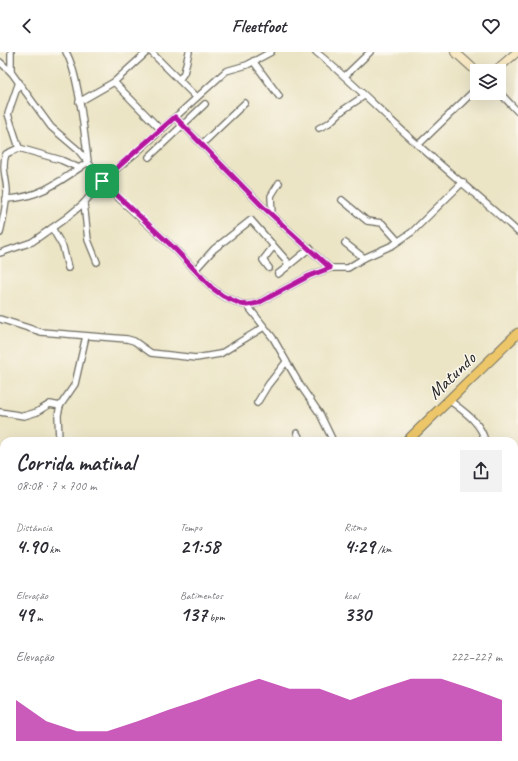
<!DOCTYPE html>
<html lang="pt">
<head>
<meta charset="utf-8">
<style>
  :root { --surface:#fff; --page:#f2f2f3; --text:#2b2b33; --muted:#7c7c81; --accent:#b5179e }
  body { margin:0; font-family:Caveat,sans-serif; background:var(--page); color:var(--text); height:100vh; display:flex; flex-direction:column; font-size:15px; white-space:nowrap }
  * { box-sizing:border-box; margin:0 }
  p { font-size:13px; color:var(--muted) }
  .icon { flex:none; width:22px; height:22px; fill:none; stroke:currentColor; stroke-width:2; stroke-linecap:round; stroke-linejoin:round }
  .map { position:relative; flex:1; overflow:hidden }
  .drawer { position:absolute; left:0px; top:385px; width:518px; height:324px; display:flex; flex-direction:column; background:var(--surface); border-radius:12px 12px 0 0; box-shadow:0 4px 16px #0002 }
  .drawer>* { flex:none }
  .tools { position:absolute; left:470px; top:12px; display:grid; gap:8px }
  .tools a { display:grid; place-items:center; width:36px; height:36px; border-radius:0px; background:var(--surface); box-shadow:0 4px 16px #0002; font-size:20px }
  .pin { position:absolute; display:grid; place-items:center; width:34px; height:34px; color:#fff; margin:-17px; border-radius:8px; box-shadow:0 2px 6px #0006 }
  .round { display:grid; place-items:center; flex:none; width:42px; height:42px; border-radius:0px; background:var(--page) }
  .summary { display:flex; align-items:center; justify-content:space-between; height:68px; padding:0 16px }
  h1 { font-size:22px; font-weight:700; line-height:30px }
  .stats { display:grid; grid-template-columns:repeat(3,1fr); gap:6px; height:68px; padding:4px 16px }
  .stats div { display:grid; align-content:center }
  .stats b { font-size:20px; font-weight:700 }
  .stats small { font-size:11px; font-weight:400 }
  .stats p { font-size:11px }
  .chart { height:112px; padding:8px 16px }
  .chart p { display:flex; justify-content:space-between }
  .chart svg { width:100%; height:72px; margin-top:4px; fill:var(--accent); opacity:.7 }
  header { display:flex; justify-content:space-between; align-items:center; height:52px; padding:0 16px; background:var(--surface); font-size:18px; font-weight:700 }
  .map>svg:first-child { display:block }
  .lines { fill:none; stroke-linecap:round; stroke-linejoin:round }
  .street-casing { stroke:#6e6c61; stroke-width:8 }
  .secondary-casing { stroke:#6e6c61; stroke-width:10 }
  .primary-casing { stroke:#6e6c61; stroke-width:11 }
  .street { stroke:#fff; stroke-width:5.5 }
  .secondary { stroke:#f7e8c3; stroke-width:8 }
  .primary { stroke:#ecc669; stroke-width:9 }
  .route-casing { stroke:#fff; stroke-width:8 }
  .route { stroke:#b5179e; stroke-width:5 }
  .labels { text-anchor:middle; stroke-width:3; stroke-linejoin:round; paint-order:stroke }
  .street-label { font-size:19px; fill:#2b2b2b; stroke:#fbf7ec }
</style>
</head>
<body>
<header><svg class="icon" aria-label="back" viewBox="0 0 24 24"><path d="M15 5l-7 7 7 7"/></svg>Fleetfoot<svg class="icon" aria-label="heart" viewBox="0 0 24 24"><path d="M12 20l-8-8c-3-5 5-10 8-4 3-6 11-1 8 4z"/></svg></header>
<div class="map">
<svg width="518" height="709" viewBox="0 0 518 709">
  <rect width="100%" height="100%" fill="#fbf7ec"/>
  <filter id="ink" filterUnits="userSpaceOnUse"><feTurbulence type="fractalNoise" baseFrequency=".025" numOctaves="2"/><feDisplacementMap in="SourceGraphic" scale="8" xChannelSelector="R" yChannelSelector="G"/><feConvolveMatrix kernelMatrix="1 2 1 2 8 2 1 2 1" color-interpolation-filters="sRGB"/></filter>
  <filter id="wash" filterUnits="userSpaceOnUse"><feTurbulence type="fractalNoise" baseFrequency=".012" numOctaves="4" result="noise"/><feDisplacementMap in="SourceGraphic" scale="16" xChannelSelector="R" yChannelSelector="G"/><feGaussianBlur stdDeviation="0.9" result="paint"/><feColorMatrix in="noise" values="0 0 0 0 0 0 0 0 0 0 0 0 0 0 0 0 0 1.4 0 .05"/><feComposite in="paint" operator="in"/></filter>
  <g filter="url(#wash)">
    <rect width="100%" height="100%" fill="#ebe4c5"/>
  </g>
  <g filter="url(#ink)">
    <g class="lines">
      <defs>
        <g id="street">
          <path d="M 11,0 L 11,20"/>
          <path d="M 66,0 C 79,23 84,81 88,109"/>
          <path d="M 151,0 L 179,28 L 184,21 L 189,0"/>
          <path d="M 316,0 C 352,29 383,62 417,92 C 451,122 485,150 518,180"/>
          <path d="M 253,9 L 279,44"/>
          <path d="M 0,10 L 11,20 L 51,75 L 78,98 L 112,140 L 175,197 L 212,236 L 223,244 L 241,252 L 247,253 L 258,251 L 309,224 L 330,216 L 348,216 L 364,206 L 393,193 L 412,180 L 463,130"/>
          <path d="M 345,24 L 370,0"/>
          <path d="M 179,28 L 196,45"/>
          <path d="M 19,30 L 8,62 L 19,96"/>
          <path d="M 114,30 L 161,78"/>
          <path d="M 499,40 L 518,60"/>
          <path d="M 79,50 L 114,30 L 147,0"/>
          <path d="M 175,65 L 262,154 L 330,216"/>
          <path d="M 319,76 L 329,71 L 343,58 L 364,44"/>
          <path d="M 202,92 L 245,51"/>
          <path d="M 418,93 L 477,36"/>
          <path d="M 149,105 L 205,52"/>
          <path d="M 6,147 C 40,146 62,128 88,110"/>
          <path d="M 342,148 L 367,169 L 382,171 L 398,189"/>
          <path d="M 84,151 L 88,188 L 97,210"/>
          <path d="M 272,163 L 271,144 L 279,131"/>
          <path d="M 52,176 L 63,195 L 68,216"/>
          <path d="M 0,181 C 3,168 6,154 7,140 C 7,127 1,115 6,102 L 19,96 L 61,108 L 79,116"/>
          <path d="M 345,191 L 364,206"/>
          <path d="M 0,201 L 32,190 L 66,166 L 84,151 L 102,129 L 137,100 L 226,19 L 247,13 L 271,0"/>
          <path d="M 287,215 L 310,196"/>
          <path d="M 269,216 L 263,208 L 273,195"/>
          <path d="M 195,218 L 214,197 L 251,168 L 287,209 L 287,215 L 278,222"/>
          <path d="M 247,253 L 273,286 L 300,333 L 320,362 L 333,389"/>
          <path d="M 0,267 L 41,280 L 127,287 L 134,289 L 151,301 L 196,306 L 220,302 L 264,275"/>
          <path d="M 449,348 C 463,359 481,370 485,389"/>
          <path d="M 257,351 L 268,333 L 286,310"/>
          <path d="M 0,360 L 24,364 L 37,360 L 50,352 L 60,354"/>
          <path d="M 297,381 L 301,389"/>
          <path d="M 59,389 L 58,363 L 60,354 L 75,332 L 86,284"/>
          <path d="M 514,409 L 518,410"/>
          <path d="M 514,591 L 518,593"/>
          <path d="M 0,644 L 4,646"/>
          <path d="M 514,683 L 518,682"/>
          <path d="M 164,705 L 167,709"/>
          <path d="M 284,705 L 287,709"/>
          <path d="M 350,705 L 352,709"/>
          <path d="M 505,706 L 513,705 L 518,708"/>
          <path d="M 455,709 L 463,705"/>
        </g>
        <g id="secondary">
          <path d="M 455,0 L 477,20"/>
          <path d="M 495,19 L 517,0"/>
        </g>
        <g id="primary">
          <path d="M 407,389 L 518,281"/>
          <path d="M 79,709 L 83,705"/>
        </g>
      </defs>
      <use href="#street" class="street-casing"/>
      <use href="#secondary" class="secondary-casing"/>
      <use href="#primary" class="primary-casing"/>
      <use href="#street" class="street"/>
      <use href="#secondary" class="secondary"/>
      <use href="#primary" class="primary"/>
    </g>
  </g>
  <g class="lines" filter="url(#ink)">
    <defs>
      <path id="route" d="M 175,65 L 262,154 L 330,216 L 309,224 L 258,251 L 247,253 L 241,252 L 223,244 L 212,236 L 175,197 L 102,129 Z"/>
    </defs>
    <use href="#route" class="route-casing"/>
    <use href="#route" class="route"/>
  </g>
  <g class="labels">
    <g class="street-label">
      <text transform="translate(451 323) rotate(-44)" y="7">Matundo</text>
    </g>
  </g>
</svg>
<div class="tools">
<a><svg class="icon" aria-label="layers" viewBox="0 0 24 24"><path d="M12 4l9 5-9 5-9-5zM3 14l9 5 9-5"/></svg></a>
</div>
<div class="pin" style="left:102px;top:129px;background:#1e9e55"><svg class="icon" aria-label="arrive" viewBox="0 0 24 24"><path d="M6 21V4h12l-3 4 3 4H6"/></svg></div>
<section class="drawer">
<div class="summary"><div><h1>Corrida matinal</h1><p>08:08 · 7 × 700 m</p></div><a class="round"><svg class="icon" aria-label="share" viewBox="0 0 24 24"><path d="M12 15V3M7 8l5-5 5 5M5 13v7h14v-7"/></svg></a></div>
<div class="stats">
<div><p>Distância</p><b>4.90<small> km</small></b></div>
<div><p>Tempo</p><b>21:58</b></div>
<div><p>Ritmo</p><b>4:29<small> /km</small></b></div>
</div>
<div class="stats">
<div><p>Elevação</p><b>49<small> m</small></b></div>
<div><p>Batimentos</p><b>137<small> bpm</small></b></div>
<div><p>kcal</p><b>330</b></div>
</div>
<div class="chart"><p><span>Elevação</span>222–227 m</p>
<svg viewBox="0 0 160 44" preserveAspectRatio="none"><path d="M0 44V19L10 32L20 38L30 38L40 32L50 25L60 19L70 12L80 6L90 12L100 12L110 19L120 12L130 6L140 6L150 12L160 19V44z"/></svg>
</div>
</section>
</div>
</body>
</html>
